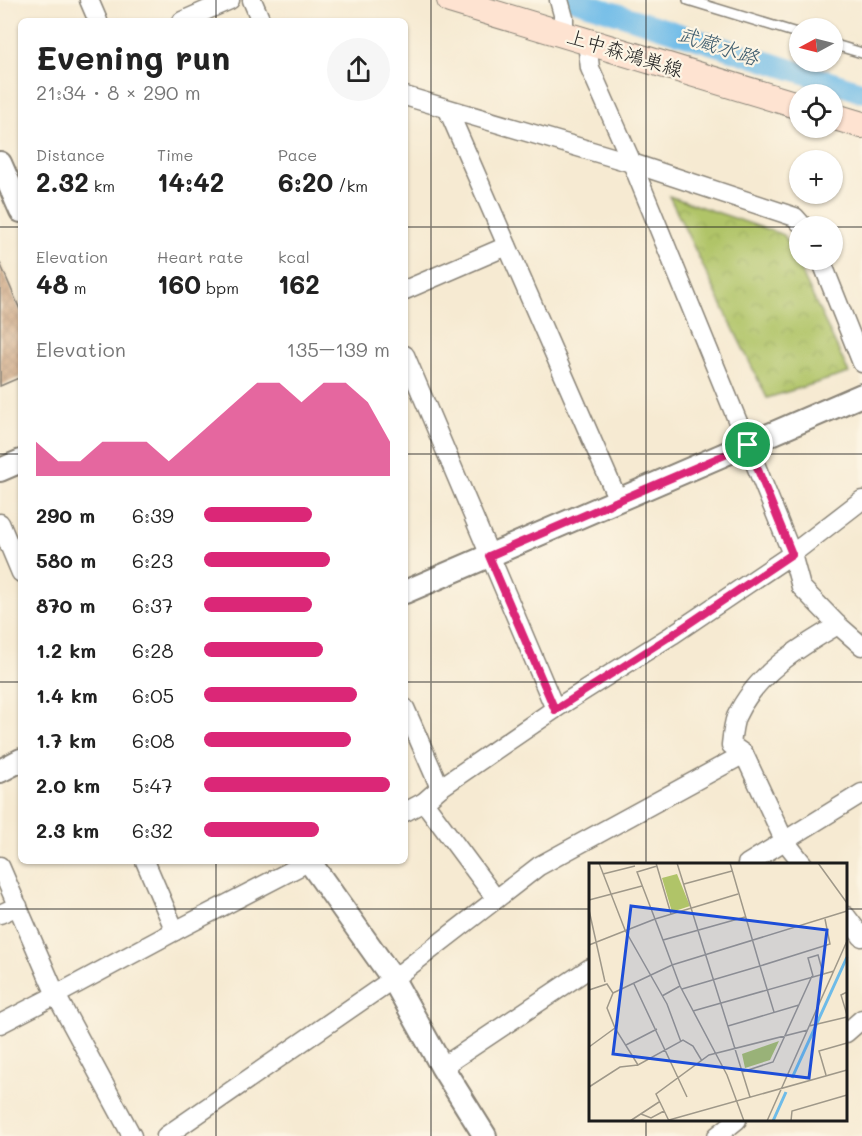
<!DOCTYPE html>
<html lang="en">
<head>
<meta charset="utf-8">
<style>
  :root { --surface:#fff; --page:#f6f6f6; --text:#222; --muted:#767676; --accent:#db2777 }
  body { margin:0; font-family:Mali,"Klee One",sans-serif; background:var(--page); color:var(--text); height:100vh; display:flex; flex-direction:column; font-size:22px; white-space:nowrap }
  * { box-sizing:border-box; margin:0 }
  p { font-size:20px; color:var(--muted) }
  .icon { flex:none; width:33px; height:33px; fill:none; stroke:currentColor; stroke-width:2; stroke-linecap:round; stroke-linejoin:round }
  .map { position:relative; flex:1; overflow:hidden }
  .details { position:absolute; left:18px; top:18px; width:390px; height:846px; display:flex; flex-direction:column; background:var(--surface); border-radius:9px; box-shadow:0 2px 4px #0004 }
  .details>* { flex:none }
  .needle { width:39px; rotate:263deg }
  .controls { position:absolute; left:789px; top:18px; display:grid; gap:12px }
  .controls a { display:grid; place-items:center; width:54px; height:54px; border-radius:50%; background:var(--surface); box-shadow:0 2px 4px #0004; font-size:30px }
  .pin { position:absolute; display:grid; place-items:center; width:51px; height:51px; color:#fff; margin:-26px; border:3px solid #fff; border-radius:50%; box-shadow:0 2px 6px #0007 }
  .round { display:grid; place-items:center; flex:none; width:63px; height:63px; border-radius:32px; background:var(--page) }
  .headline { display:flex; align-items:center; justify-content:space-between; height:102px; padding:0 18px }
  h1 { font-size:33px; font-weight:800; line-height:45px }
  .metrics { display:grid; grid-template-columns:repeat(3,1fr); gap:9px; height:102px; padding:6px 18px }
  .metrics div { display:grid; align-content:center }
  .metrics b { font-size:26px; font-weight:800 }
  .metrics small { font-size:16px; font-weight:400 }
  .metrics p { font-size:16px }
  .chart { height:168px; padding:12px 18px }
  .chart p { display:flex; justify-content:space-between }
  .chart svg { width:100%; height:108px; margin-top:6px; fill:var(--accent); opacity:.7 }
  ul { padding:0 18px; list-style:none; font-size:20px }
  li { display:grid; grid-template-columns:96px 72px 1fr; align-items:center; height:45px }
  li i { height:15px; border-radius:8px; background:var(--accent) }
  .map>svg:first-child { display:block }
  .park { fill:url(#park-crowns); stroke:#667042; stroke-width:1.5 }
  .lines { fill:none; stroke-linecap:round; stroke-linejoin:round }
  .canal { stroke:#6ebbe8; stroke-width:21 }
  .building { fill:url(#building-cross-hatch) }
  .service-casing { stroke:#898377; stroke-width:12 }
  .minor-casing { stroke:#898377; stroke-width:21 }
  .tertiary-casing { stroke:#898377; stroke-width:26 }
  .secondary-casing { stroke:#898377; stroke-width:28 }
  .service { stroke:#fff; stroke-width:9 }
  .minor { stroke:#fff; stroke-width:18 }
  .tertiary { stroke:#fff; stroke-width:22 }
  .secondary { stroke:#fee3d1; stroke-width:26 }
  .route-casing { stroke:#fff; stroke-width:12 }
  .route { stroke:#db2777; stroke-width:8 }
  .grid { fill:none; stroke:#1c1c1c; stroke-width:1.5; stroke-opacity:0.55 }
  .labels { text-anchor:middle; stroke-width:4.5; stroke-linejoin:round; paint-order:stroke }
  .street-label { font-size:20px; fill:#1c1c1c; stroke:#fcf5e5 }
  .water-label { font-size:21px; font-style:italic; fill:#3d5c6e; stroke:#fcf5e5 }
  .inset-river { fill:none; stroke:#6ebbe8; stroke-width:3 }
  .inset-road { fill:none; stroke:#9f9889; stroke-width:1.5 }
  .view { fill:#1d4ed8; fill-opacity:0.15; stroke:#1d4ed8; stroke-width:3 }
  .inset-edge { fill:none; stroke:#1c1c1c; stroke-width:3 }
</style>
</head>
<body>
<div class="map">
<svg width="862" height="1136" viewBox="0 0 862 1136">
  <defs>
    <pattern id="park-crowns" width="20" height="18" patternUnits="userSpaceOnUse" patternTransform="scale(1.5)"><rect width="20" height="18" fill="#b0c468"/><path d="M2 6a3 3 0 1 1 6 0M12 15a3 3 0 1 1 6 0" fill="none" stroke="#97a85a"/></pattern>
    <pattern id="building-cross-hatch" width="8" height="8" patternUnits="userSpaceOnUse" patternTransform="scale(1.5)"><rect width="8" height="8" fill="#cda581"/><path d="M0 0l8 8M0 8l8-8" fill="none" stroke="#af8d6f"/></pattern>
  </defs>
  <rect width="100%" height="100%" fill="#fcf5e5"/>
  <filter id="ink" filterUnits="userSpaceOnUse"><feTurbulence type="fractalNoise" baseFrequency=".0167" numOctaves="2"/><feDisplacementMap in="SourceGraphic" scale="12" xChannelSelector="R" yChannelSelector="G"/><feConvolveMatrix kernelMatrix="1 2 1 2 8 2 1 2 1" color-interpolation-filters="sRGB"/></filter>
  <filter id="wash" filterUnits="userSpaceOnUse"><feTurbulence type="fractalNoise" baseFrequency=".008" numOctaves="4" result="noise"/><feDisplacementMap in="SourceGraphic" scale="24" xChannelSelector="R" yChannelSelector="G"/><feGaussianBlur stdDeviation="1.35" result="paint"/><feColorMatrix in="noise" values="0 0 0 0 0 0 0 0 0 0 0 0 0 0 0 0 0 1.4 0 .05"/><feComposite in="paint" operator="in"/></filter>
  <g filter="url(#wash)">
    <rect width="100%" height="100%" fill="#f6ead2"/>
    <path class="park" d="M 669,196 L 784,235 L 849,373 L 767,398 Z"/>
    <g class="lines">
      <path class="canal" d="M 574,0 L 862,92"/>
    </g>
    <g id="blocks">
      <path class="building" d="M 0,263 L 21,312 L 21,377 L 0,386 Z"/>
    </g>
  </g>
  <g filter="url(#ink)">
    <use href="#blocks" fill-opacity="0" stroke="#898377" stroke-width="1.5"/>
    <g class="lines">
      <defs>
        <g id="service">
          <path d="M 688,0 L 800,34"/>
          <path d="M 832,44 L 862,53"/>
        </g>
        <g id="minor">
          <path d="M 89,0 L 98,21"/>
          <path d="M 252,0 L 261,21"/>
          <path d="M 559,0 L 564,18 L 564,35"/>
          <path d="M 182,21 L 230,0"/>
          <path d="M 587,42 L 590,68 L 632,163 L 792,554 L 801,587 L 838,625 L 862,646"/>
          <path d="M 405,96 L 632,163 L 795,217 L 803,226"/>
          <path d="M 448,110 L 618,500"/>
          <path d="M 821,260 L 862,363"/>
          <path d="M 405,290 L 507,246"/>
          <path d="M 405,355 L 555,709"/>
          <path d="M 0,523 L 21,573"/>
          <path d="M 405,708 L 440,788"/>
          <path d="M 424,802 L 496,899"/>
          <path d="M 405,812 L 424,802 L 440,788 L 555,709 L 672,635 L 792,554 L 862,500"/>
          <path d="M 747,864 L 862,793"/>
          <path d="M 803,864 L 784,840 L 744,754 L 731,745 C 732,736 733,725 736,717 C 756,674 798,648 838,625"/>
          <path d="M 0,866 L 56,995 L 175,931 L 145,861"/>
          <path d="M 0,914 L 18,906"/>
          <path d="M 846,916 L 862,937"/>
          <path d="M 175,931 L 310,861"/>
          <path d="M 0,1024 L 56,995 L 132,1136"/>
          <path d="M 846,1033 L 862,1019"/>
          <path d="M 442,1067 L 590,968"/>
          <path d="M 166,1136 L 393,979 L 539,866 L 744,754"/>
          <path d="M 717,1136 L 737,1120"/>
        </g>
        <g id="tertiary">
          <path d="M 0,163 L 21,211"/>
          <path d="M 0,470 L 21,461"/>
          <path d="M 405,592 L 862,395"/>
          <path d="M 0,771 L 21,760"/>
          <path d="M 309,861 L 393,979 L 442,1067 L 485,1136"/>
        </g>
        <g id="secondary">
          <path d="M 450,0 L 800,106"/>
          <path d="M 832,116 L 862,125"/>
        </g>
      </defs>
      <use href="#service" class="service-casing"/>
      <use href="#minor" class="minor-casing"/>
      <use href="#tertiary" class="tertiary-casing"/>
      <use href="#secondary" class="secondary-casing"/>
      <use href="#service" class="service"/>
      <use href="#minor" class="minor"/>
      <use href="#tertiary" class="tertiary"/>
      <use href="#secondary" class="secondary"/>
    </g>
  </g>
  <g class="lines" filter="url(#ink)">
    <defs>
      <path id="route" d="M 748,445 L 792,554 L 672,635 L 555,710 L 489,556 Z"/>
    </defs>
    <use href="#route" class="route-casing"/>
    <use href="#route" class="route"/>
  </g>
  <path class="grid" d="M 216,0 L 216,21M 431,0 L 431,1136M 646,0 L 646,864M 0,227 L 21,227M 405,227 L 800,227M 832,227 L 862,227M 0,454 L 21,454M 405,454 L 862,454M 0,682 L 21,682M 405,682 L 862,682M 216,861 L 216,1136M 0,909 L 590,909M 846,909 L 862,909M 646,1120 L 646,1136"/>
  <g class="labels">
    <g class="street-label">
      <text transform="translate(625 53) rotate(17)" y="7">上中森鴻巣線</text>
    </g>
    <g class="water-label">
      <text transform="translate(718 46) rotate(18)" y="7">武蔵水路</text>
    </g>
  </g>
  <g transform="translate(589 863)">
    <rect width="258" height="258" fill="#f6ead2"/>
    <path d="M 88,11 L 101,43 L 83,49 L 73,15 ZM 190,178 L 181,197 L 156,205 L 153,191 Z" fill="#b0c468"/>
    <path class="inset-river" d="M 203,215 L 258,94M 184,258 L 197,229"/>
    <path class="inset-road" d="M 10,0 L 36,67 L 78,141 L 92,179M 67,0 L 82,51M 88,0 L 161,234M 229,0 L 258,40M 14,11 L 46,3M 95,21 L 143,8M 149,31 L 66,56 L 74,77 L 156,54M 0,37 L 53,23M 0,47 L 16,119M 74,77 L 91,123 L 138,212 L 155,258M 0,82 L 66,56 L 48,9 L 68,3M 224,113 L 219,95 L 229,92 L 234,110M 45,121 L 98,234M 93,126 L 171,103 L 141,0M 0,127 L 18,121 L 24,130 L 18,145 L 26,165M 258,129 L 252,132 L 258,152M 24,130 L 83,102 L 258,48M 73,133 L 91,123M 104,148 L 245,108M 185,149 L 171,103 L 241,81 L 236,56M 139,163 L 210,142M 220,163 L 258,154M 37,182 L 68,166M 0,184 L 26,165 L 49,202 L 94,177 L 104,183 L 113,198M 153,209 L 184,199 L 223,113M 237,212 L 230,188 L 258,180M 0,224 L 31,204 L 49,202M 52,251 L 62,255 L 75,248M 80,257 L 258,207M 41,258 L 70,239M 80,258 L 67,231 L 120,192 L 219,167M 178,258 L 258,78M 202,258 L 203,248 L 258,232"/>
    <path class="view" d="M 42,43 L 238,67 L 220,215 L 24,191 Z"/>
    <rect width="258" height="258" class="inset-edge"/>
  </g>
</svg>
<div class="controls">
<a><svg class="needle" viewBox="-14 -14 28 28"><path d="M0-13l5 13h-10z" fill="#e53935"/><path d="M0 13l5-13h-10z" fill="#767676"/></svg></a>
<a><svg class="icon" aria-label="locate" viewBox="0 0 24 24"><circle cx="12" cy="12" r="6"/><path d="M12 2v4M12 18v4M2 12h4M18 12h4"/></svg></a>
<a>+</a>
<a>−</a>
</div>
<div class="pin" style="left:748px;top:445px;background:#1e9e55"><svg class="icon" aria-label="arrive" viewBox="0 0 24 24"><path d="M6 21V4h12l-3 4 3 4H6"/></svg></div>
<section class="details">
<div class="headline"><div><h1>Evening run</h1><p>21:34 · 8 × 290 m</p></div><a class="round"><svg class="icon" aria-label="share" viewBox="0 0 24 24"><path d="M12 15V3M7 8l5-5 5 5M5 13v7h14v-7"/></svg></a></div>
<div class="metrics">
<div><p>Distance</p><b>2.32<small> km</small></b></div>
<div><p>Time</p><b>14:42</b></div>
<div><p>Pace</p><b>6:20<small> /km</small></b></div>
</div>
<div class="metrics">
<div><p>Elevation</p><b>48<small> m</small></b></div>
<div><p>Heart rate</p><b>160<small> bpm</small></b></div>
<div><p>kcal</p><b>162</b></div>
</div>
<div class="chart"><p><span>Elevation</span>135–139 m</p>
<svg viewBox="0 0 160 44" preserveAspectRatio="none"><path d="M0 44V30L10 38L20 38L30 30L40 30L50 30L60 38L70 30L80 22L90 14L100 6L110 6L120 14L130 6L140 6L150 14L160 30V44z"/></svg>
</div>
<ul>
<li><b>290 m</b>6:39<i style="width:58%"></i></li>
<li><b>580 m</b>6:23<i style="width:68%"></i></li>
<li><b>870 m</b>6:37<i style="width:58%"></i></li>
<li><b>1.2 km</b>6:28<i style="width:64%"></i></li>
<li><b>1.4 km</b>6:05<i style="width:82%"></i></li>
<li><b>1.7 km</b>6:08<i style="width:79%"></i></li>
<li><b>2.0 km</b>5:47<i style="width:100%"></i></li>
<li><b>2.3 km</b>6:32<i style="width:62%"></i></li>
</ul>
</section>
</div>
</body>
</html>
